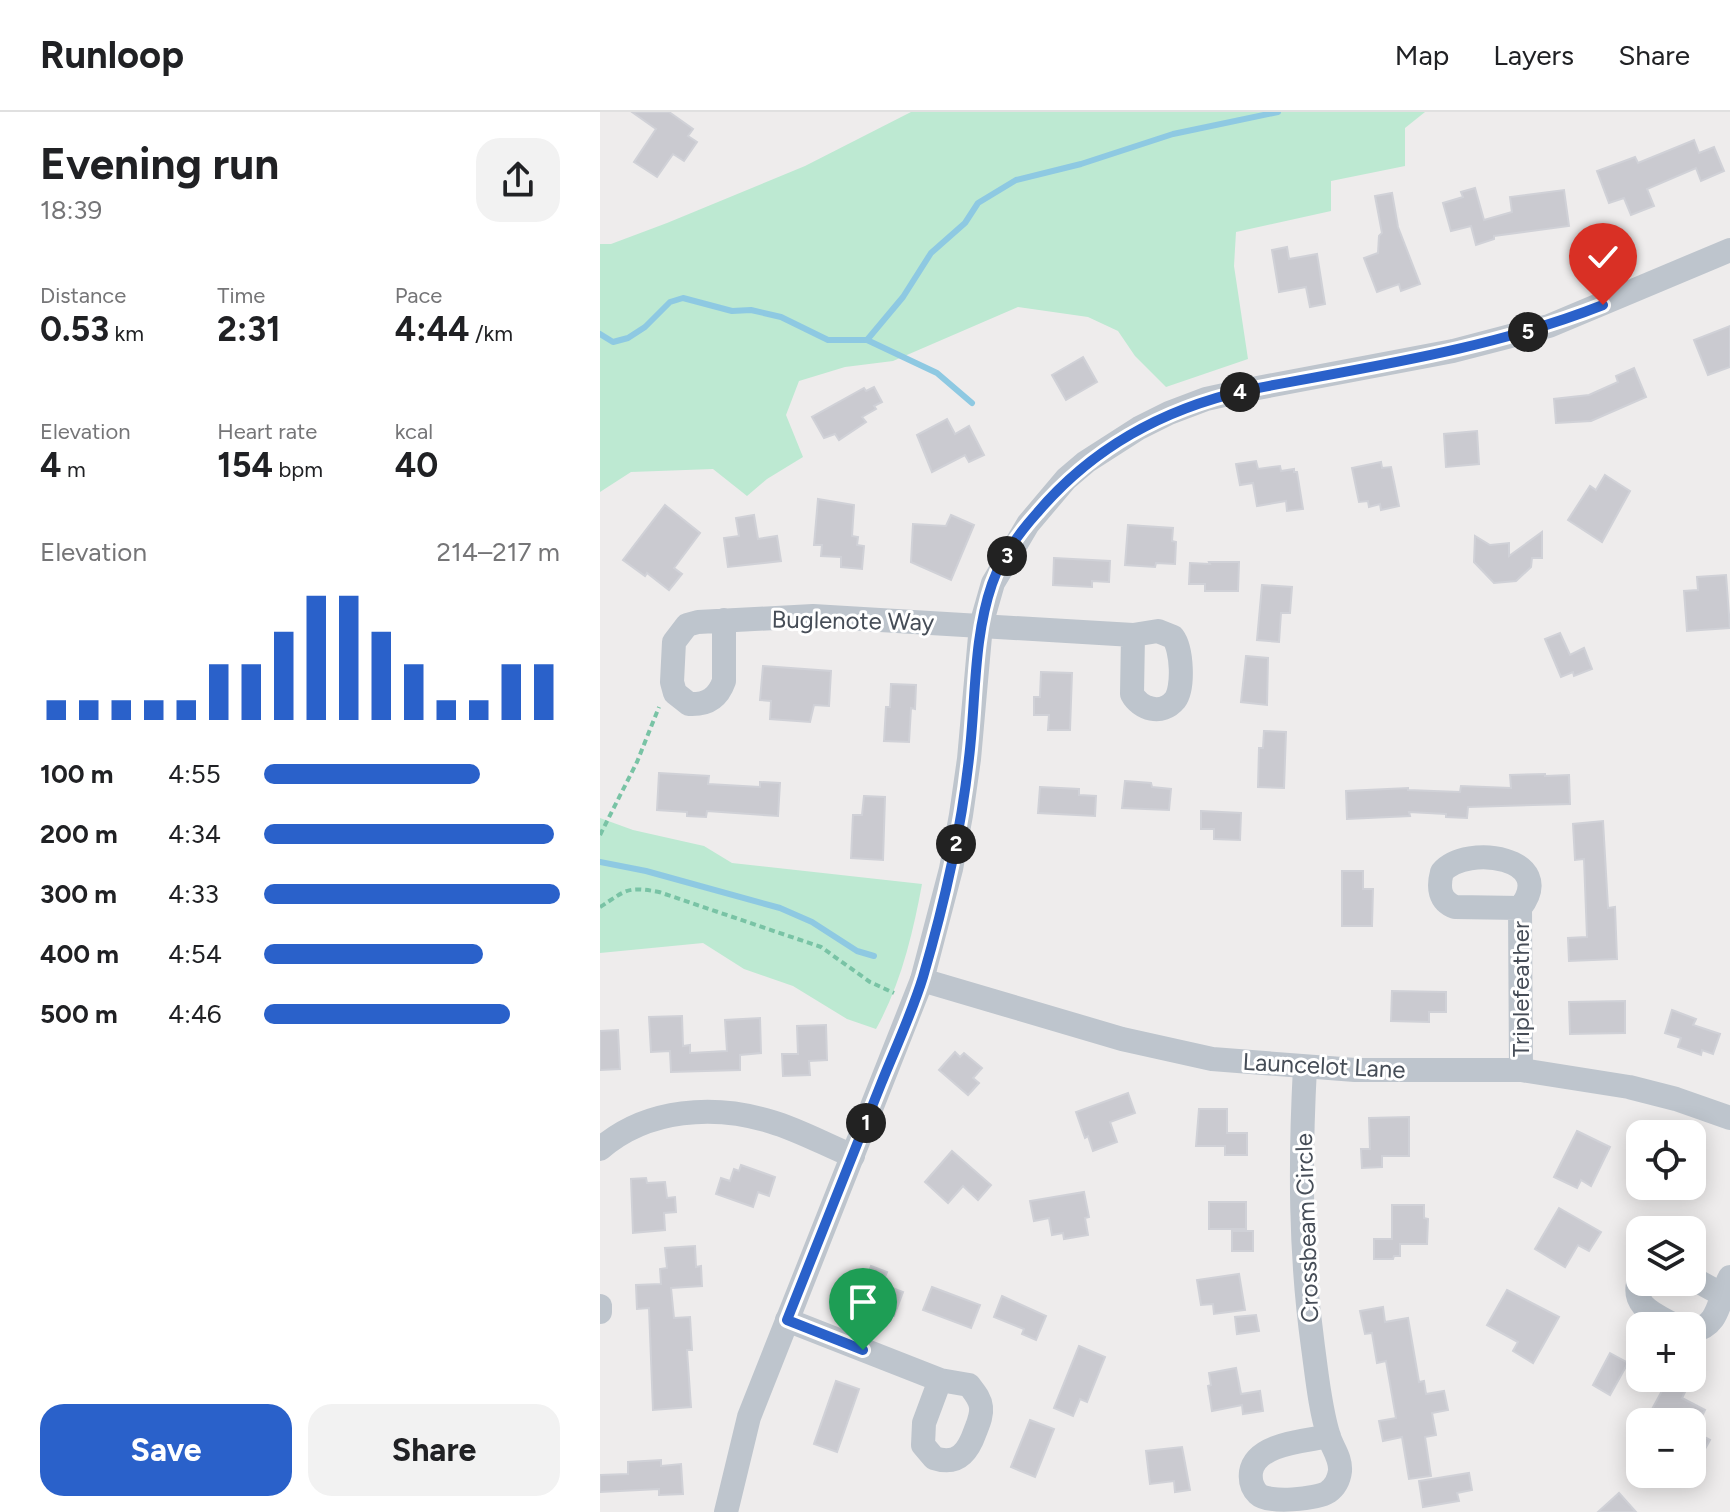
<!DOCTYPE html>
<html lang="en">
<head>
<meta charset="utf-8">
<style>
  :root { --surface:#fff; --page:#f2f2f2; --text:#202124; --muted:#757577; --line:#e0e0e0; --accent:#2a61ca }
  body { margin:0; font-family:Figtree,sans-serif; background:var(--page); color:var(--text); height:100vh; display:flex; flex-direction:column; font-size:30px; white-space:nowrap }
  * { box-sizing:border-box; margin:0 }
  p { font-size:26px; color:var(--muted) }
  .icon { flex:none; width:44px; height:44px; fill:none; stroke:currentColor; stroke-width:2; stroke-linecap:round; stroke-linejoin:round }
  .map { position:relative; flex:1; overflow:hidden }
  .drawer { display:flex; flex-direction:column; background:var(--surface); width:600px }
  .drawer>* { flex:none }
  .tools { position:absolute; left:1026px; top:1008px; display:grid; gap:16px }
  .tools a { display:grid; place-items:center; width:80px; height:80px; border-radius:16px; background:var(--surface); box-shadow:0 4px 20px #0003; font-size:40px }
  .pin { position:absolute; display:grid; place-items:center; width:68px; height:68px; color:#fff; margin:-82px -34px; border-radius:50% 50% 50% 0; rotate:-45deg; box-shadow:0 0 8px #0007 }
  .pin .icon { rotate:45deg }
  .km { position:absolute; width:40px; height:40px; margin:-20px; border-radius:50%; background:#222; color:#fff; font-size:22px; line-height:40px; text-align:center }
  .round { display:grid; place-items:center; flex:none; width:84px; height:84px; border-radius:24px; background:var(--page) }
  .headline { display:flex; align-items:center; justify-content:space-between; height:136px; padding:0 40px }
  h1 { font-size:44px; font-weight:700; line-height:60px }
  .metrics { display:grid; grid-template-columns:repeat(3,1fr); gap:12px; height:136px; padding:8px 40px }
  .metrics div { display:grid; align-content:center }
  .metrics b { font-size:34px; font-weight:700 }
  .metrics small { font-size:22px; font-weight:400 }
  .metrics p { font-size:22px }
  .chart { height:224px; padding:16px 40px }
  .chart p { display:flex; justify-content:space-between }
  .chart svg { width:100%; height:144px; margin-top:8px; stroke:var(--accent); stroke-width:6 }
  .action { display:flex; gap:16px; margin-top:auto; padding:16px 40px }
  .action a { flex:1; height:92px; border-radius:24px; background:var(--accent); color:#fff; font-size:32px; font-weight:700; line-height:92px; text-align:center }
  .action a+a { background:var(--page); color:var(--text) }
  ul { padding:0 40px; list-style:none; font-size:26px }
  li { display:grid; grid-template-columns:128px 96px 1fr; align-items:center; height:60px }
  li i { height:20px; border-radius:10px; background:var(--accent) }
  header { display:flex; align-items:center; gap:48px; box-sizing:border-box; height:112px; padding:0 40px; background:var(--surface); border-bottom:2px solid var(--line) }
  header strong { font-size:38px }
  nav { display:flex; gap:44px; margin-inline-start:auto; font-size:28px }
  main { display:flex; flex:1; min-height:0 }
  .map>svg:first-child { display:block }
  .green { fill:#bde9d2 }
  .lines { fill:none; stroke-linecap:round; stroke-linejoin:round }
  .stream { stroke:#8ec9e2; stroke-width:6 }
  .building { fill:#cacad0; stroke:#d0d1d7; stroke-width:2 }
  .path { stroke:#79c3a5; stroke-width:4; stroke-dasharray:6 4; stroke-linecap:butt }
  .street { stroke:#bec5cd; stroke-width:24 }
  .route-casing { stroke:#fff; stroke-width:16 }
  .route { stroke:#2a61ca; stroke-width:10 }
  .labels { text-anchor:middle; stroke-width:6; stroke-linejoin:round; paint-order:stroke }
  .street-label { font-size:24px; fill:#464d57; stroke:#fff }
</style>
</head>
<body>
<header>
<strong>Runloop</strong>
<nav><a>Map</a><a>Layers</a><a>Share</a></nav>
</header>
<main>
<section class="drawer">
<div class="headline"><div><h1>Evening run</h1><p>18:39</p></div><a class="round"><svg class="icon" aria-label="share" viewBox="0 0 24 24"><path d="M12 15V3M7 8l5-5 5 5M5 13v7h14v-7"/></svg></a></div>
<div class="metrics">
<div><p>Distance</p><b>0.53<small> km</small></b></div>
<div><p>Time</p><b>2:31</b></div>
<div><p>Pace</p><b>4:44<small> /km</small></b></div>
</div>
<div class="metrics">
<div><p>Elevation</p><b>4<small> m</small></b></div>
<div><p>Heart rate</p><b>154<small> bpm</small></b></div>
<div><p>kcal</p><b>40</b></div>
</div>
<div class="chart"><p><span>Elevation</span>214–217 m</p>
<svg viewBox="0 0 160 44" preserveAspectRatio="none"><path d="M5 44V38M15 44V38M25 44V38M35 44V38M45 44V38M55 44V27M65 44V27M75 44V17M85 44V6M95 44V6M105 44V17M115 44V27M125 44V38M135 44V38M145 44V27M155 44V27"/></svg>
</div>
<ul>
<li><b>100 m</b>4:55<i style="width:73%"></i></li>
<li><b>200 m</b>4:34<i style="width:98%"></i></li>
<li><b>300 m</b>4:33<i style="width:100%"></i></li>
<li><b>400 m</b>4:54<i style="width:74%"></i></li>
<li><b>500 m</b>4:46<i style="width:83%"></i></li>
</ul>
<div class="action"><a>Save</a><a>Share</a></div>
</section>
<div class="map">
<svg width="1130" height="1400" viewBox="0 0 1130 1400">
  <rect width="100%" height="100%" fill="#eeecec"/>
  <g class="green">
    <path d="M 311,0 L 825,0 L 805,16 L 805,54 L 731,69 L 731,99 L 636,120 L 634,154 L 648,247 L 566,275 L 535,244 L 518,219 L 488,205 L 418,195 L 293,249 L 245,255 L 199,269 L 186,303 L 203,345 L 167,367 L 147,384 L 113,357 L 31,360 L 0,380 L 0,132 L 11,132 L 67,111 L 205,54 Z"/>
    <path d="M 0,706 L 33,718 L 104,734 L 132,751 L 322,772 C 313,821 301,872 276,917 L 247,907 L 193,874 L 144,857 L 103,831 L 0,841 Z"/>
  </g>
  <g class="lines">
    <g class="stream">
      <path d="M 0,222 L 13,230 L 28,226 L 45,215 L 70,190 L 83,186 L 132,199 L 151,198 L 181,205 L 228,228 L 267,228 L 303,185 L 331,141 L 365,111 L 378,91 L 416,68 L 481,52 L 573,22 L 678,0"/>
      <path d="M 267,228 L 337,261 L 372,291"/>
      <path d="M 0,750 L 46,759 L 180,796 L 212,810 L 257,839 L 274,844"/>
    </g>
  </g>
  <g class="building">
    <path d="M 32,0 L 69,0 L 93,17 L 88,24 L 97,30 L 84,49 L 73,42 L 57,65 L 34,50 L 56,17 Z"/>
    <path d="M 1094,28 L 1099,41 L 1114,35 L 1124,59 L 1101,69 L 1096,56 L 1047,77 L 1054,94 L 1031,103 L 1024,86 L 1009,91 L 997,59 L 1035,45 L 1038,51 Z"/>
    <path d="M 875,76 L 884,108 L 912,100 L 910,85 L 964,78 L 969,114 L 894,124 L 894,127 L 876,133 L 871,114 L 851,119 L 843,91 L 863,85 L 861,80 Z"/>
    <path d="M 792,81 L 798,115 L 820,172 L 801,179 L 799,172 L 777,180 L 764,146 L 778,141 L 779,124 L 782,121 L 775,84 Z"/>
    <path d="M 687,135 L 689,147 L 717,142 L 725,192 L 710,195 L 706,175 L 679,180 L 672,138 Z"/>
    <path d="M 1130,214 L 1130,255 L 1108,263 L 1094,228 Z"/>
    <path d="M 483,245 L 497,270 L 466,288 L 452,263 Z"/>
    <path d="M 1034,256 L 1046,285 L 991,309 L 956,311 L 954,287 L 989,283 L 1018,270 L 1016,264 Z"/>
    <path d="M 274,275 L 282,290 L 274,294 L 276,297 L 262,305 L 266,310 L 239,328 L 235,322 L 224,326 L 212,305 L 264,276 L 266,279 Z"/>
    <path d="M 347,307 L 355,322 L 369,314 L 384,343 L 369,350 L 365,343 L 332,360 L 317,323 Z"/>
    <path d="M 877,319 L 879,352 L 846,355 L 844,322 Z"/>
    <path d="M 656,349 L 658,357 L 680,354 L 681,359 L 694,357 L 694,360 L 697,360 L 703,397 L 687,399 L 686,389 L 657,394 L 653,371 L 640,373 L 636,352 Z"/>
    <path d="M 781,350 L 782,356 L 791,355 L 799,394 L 781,398 L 780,392 L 769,395 L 768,389 L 759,390 L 752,356 Z"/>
    <path d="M 1005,363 L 1030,379 L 1002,430 L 968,408 L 990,374 L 996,378 Z"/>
    <path d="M 218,387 L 254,393 L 252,424 L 258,425 L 257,433 L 264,434 L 262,457 L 241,455 L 241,445 L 221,444 L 222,433 L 214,433 Z"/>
    <path d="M 65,393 L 100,421 L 74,456 L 82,462 L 69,478 L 47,461 L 45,464 L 23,448 Z"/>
    <path d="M 154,403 L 158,427 L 177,424 L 181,449 L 128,455 L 124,426 L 139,424 L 136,406 Z"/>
    <path d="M 351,403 L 374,413 L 351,468 L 311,450 L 313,412 L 346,414 Z"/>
    <path d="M 528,413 L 573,416 L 572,429 L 576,430 L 575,452 L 556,451 L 555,455 L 525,453 Z"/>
    <path d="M 942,420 L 942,446 L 932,446 L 931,455 L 916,469 L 894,471 L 874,450 L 875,424 L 890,433 L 909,431 L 909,444 Z"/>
    <path d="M 454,446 L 510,449 L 509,470 L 492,469 L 492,475 L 453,473 Z"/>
    <path d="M 609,450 L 639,450 L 638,479 L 605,479 L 605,472 L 589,472 L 590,451 L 610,452 Z"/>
    <path d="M 1126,463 L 1130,516 L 1087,519 L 1084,479 L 1098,478 L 1097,465 Z"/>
    <path d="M 662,473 L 692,475 L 690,501 L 681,501 L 679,530 L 657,528 Z"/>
    <path d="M 960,521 L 970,543 L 984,536 L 992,557 L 974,564 L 973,560 L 961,565 L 945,527 Z"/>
    <path d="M 646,544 L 668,546 L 667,593 L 641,590 Z"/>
    <path d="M 163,554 L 231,559 L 229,594 L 214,593 L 210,610 L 170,607 L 171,589 L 160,588 Z"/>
    <path d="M 441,560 L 472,561 L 470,618 L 448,618 L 449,603 L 434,603 L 434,585 L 440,585 Z"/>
    <path d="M 291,572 L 316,573 L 315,597 L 311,596 L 309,630 L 284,629 L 286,595 L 290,595 Z"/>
    <path d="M 664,619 L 686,620 L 684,676 L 658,675 L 659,636 L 663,636 Z"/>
    <path d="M 59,661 L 109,664 L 108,672 L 160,675 L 160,670 L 180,671 L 178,704 L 107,699 L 106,705 L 87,704 L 87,700 L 57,698 Z"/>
    <path d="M 945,662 L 945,664 L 969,663 L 970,692 L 868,695 L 867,706 L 846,705 L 846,702 L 809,700 L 810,704 L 747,707 L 746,679 L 808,676 L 808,678 L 860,680 L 861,674 L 911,676 L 910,663 Z"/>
    <path d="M 525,669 L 551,671 L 552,675 L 571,677 L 569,698 L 522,696 Z"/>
    <path d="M 440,675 L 479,677 L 479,683 L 496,684 L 495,704 L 438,701 Z"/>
    <path d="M 264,684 L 285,685 L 283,748 L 251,746 L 253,703 L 262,703 Z"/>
    <path d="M 601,699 L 641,701 L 640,728 L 614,727 L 614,717 L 601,717 Z"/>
    <path d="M 1003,709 L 1008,796 L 1015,795 L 1017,847 L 969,849 L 968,826 L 987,825 L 984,747 L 975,748 L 973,712 Z"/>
    <path d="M 742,759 L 763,759 L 763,777 L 773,777 L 772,814 L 742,814 Z"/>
    <path d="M 792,879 L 846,880 L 846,900 L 829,900 L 829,910 L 791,909 Z"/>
    <path d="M 1025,889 L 1025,921 L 970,922 L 969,890 Z"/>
    <path d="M 1072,898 L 1096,907 L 1093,913 L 1120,922 L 1113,942 L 1102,938 L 1101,943 L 1078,935 L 1081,926 L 1065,921 Z"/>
    <path d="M 82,904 L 83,934 L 90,933 L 90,941 L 127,939 L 125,908 L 160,906 L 161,941 L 140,943 L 140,958 L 71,960 L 70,939 L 51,940 L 49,905 Z"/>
    <path d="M 226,913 L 227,948 L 209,949 L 210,963 L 183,964 L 182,942 L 198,942 L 197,914 Z"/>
    <path d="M 18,918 L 20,957 L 0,958 L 0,919 Z"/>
    <path d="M 355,940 L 360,945 L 364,941 L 382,956 L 373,966 L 379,971 L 368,983 L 339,958 Z"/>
    <path d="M 528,981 L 535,1001 L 510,1010 L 517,1030 L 493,1039 L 488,1024 L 485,1026 L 476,1000 Z"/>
    <path d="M 599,997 L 627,997 L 627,1021 L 647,1021 L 647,1043 L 625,1043 L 625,1034 L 596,1034 Z"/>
    <path d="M 809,1005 L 809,1044 L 782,1044 L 782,1055 L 762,1056 L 761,1037 L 770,1037 L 769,1006 Z"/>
    <path d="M 977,1019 L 1010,1035 L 991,1074 L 981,1068 L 977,1076 L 954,1065 Z"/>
    <path d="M 352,1039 L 391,1073 L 378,1088 L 363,1074 L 348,1091 L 325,1070 Z"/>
    <path d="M 141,1053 L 175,1065 L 169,1084 L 158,1080 L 153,1095 L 116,1082 L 121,1066 L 130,1069 L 134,1057 L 139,1059 Z"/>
    <path d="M 46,1066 L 47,1071 L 65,1070 L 67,1086 L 75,1085 L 76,1100 L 64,1101 L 65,1118 L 33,1121 L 31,1067 Z"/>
    <path d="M 484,1080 L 489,1105 L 485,1106 L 488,1123 L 464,1127 L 463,1121 L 452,1123 L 449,1106 L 434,1109 L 430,1089 Z"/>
    <rect x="609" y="1090" width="37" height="27"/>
    <path d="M 792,1093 L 824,1093 L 824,1106 L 828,1107 L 827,1132 L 800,1132 L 800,1144 L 794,1144 L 793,1147 L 774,1147 L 774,1127 L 792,1127 Z"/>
    <path d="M 959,1096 L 1001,1120 L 989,1139 L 978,1133 L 965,1155 L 935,1137 Z"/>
    <rect x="632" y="1119" width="21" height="20"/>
    <path d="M 95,1134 L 96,1155 L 101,1154 L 102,1174 L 71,1176 L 74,1206 L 90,1205 L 92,1238 L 87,1238 L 91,1295 L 53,1298 L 49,1196 L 37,1197 L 36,1173 L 61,1172 L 60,1157 L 67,1156 L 65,1136 Z"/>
    <path d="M 271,1154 L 287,1160 L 282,1172 L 303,1180 L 294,1204 L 246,1186 L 255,1164 L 266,1168 Z"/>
    <path d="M 639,1162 L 645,1198 L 614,1202 L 613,1192 L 601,1193 L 597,1168 Z"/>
    <path d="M 332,1175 L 380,1193 L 371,1216 L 323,1198 Z"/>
    <path d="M 907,1178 L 959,1205 L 933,1251 L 913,1239 L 918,1230 L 887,1213 Z"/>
    <path d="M 402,1184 L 446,1204 L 436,1228 L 422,1222 L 424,1217 L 394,1205 Z"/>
    <path d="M 783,1195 L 785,1210 L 808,1206 L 819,1270 L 824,1269 L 826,1282 L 844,1279 L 848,1298 L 832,1301 L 836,1323 L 825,1325 L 831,1364 L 809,1367 L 802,1325 L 783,1329 L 779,1309 L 796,1306 L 786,1249 L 777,1251 L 772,1221 L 765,1222 L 760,1199 Z"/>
    <path d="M 656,1203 L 659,1219 L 637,1222 L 635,1205 Z"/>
    <path d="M 479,1234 L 505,1245 L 487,1290 L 480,1287 L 473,1304 L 454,1296 Z"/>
    <path d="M 1010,1241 L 1028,1251 L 1010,1283 L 993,1273 Z"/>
    <path d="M 636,1256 L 641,1282 L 660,1279 L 663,1299 L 643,1302 L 642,1293 L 612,1299 L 608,1274 L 611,1273 L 609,1261 Z"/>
    <path d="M 1069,1266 L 1088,1274 L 1082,1286 L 1105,1298 L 1099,1310 L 1045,1310 Z"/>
    <path d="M 236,1269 L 259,1277 L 237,1340 L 214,1332 Z"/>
    <path d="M 430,1308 L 454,1317 L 435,1365 L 411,1355 Z"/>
    <path d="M 1092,1318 L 1110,1328 L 1092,1361 Z"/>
    <path d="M 582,1335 L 590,1378 L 575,1380 L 574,1369 L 550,1372 L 546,1339 Z"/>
    <path d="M 61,1348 L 61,1354 L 81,1352 L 83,1382 L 59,1383 L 59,1377 L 0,1380 L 0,1363 L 28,1362 L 28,1350 Z"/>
    <path d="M 869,1361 L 872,1378 L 857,1381 L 859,1389 L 823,1395 L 819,1369 Z"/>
    <path d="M 1019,1381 L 1036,1400 L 998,1400 Z"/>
  </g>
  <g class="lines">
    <g class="path">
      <path d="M 0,723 L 37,650 L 59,595"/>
      <path d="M 0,795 C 27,778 26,774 59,780 L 221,835 L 270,870 L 294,881"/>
    </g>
    <g class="street">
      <path d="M 124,508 L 124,569 C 118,586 107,593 89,592 L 75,581 L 72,570 L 74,530 L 87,513 L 98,510 L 213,504 L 533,523 L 558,519 L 573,525 C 582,537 584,576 575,588 C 562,604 540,597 532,582 L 533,523"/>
      <path d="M 920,796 L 855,795 C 839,789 838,775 842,760 C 867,731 959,746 920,796 L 921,958"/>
      <path d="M 322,868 L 522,927 L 612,947 L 755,958 L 921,958 L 1029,975 L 1076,987 L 1130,1006"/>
      <path d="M 705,955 C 700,1050 700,1142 713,1235 C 717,1264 720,1297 729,1325 C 733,1337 741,1346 740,1359 C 739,1367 735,1375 728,1380 C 717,1387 668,1392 658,1382 C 652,1376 650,1368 651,1360 C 656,1331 706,1329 729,1324"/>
      <path d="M 0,1037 C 47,996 115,992 172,1010 C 199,1018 226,1033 253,1044"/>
      <path d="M 1040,1165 C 1029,1194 1054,1202 1076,1214"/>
      <path d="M 1092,1166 L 1121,1182"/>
      <path d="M 0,1194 L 0,1200"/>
      <path d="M 187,1208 L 340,1268 L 369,1273 C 374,1280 380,1286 381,1295 C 382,1304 378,1312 375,1320 C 368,1340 358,1354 334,1346 L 323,1333 L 324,1311 L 340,1268"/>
      <path d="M 1092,1219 C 1121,1214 1118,1186 1130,1165"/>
      <path d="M 126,1400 L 149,1305 L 322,868 L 351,757 L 361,703 L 369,647 L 381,513 L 393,471 L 428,412 L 466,367 L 486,350 L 539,316 L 569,301 L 606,287 L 647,278 L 853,239 L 949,214 L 1130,138"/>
    </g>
  </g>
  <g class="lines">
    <defs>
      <path id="route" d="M 263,1238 L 187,1208 C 218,1129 250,1051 281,972 C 295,937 312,901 323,865 C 344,793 361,720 369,646 C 376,589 373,527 392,472 C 401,446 419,421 437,401 C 493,335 563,297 647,278 C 767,255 889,238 1003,193"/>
    </defs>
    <use href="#route" class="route-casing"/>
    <use href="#route" class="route"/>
  </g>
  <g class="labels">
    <g class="street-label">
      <text transform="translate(253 509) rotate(1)" y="8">Buglenote Way</text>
      <text transform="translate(921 877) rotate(-90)" y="8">Triplefeather</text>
      <text transform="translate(724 954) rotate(3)" y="8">Launcelot Lane</text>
      <text transform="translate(707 1116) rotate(-92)" y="8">Crossbeam Circle</text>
    </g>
  </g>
</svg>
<div class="tools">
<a><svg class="icon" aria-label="locate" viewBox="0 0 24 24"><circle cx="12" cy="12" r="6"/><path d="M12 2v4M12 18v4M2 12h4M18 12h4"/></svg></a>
<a><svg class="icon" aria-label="layers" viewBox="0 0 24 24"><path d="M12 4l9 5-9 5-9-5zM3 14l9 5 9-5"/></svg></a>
<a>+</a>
<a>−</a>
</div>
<div class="pin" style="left:263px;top:1238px;background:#1e9e55"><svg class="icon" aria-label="arrive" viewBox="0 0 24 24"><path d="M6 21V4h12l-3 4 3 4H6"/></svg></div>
<div class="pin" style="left:1003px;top:193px;background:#d93025"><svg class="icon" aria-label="check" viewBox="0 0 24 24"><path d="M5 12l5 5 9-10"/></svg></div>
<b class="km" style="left:266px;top:1011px">1</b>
<b class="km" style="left:356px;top:732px">2</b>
<b class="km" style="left:407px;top:444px">3</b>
<b class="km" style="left:640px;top:280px">4</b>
<b class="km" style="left:928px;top:220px">5</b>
</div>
</main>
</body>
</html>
